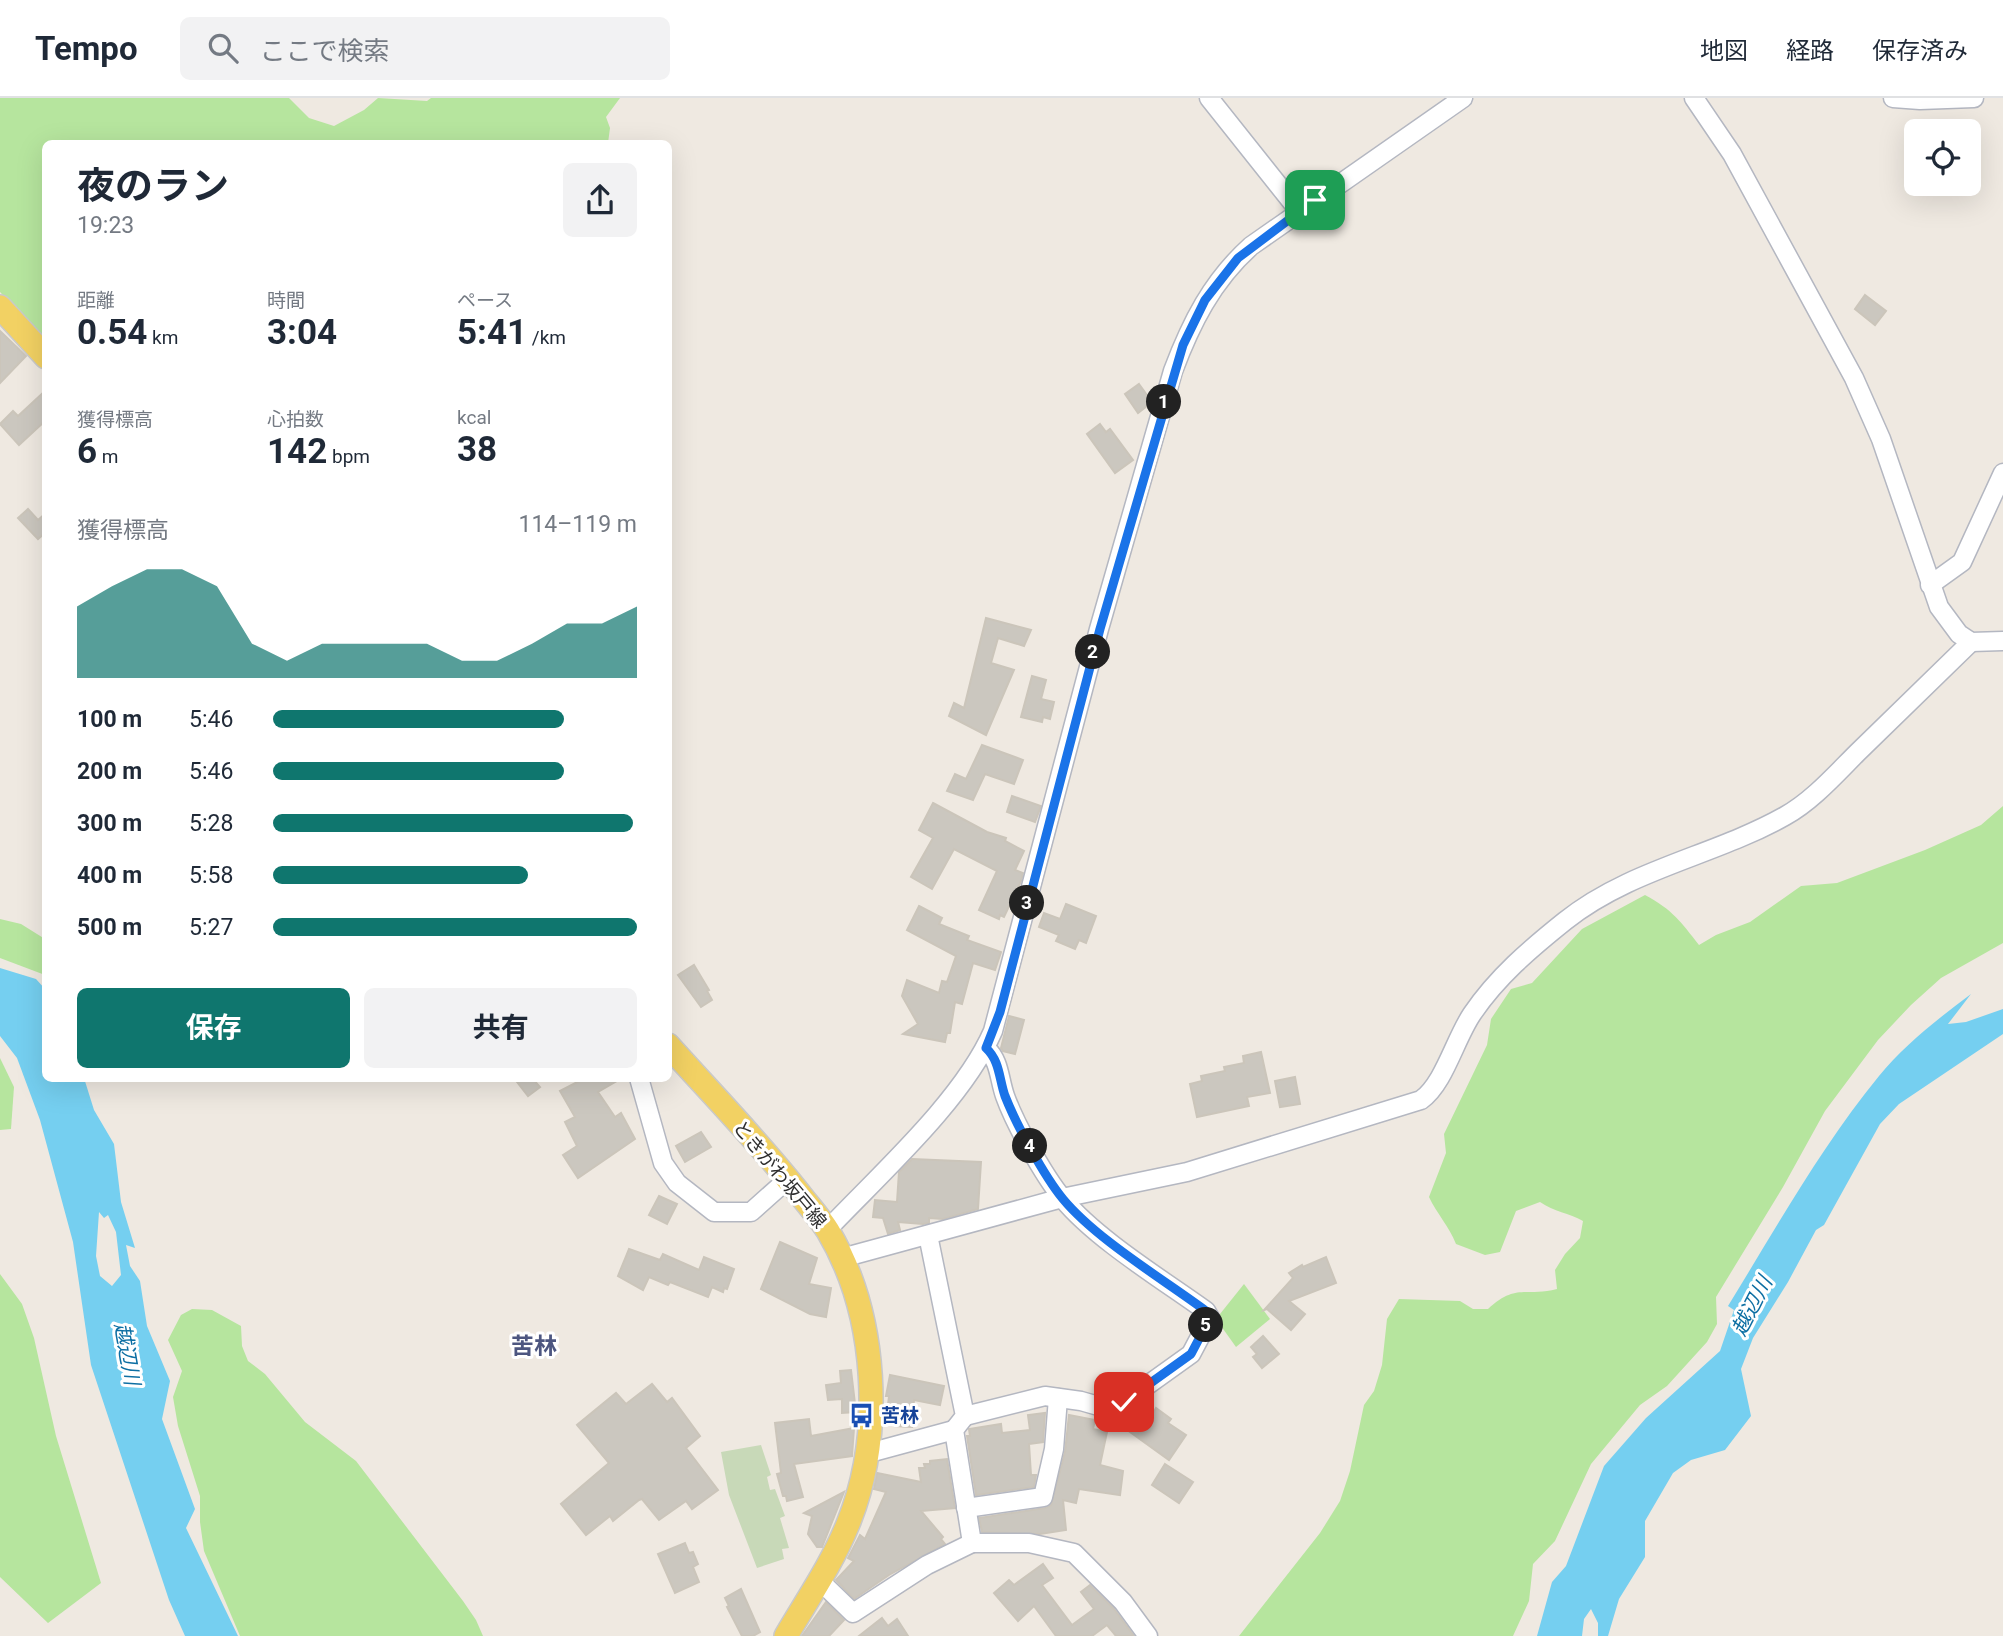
<!DOCTYPE html>
<html lang="ja">
<head>
<meta charset="utf-8">
<style>
  :root { --surface:#fff; --page:#f2f2f3; --text:#1f2937; --muted:#747a83; --line:#e0e1e3; --accent:#0f766e }
  body { margin:0; font-family:Roboto,"Noto Sans JP",sans-serif; background:var(--page); color:var(--text); height:100vh; display:flex; flex-direction:column; font-size:26px; white-space:nowrap }
  * { box-sizing:border-box; margin:0 }
  p { font-size:23px; color:var(--muted) }
  .icon { flex:none; width:38px; height:38px; fill:none; stroke:currentColor; stroke-width:2; stroke-linecap:round; stroke-linejoin:round }
  .map { position:relative; flex:1; overflow:hidden }
  .side { position:absolute; left:42px; top:42px; width:630px; height:942px; display:flex; flex-direction:column; background:var(--surface); border-radius:10px; box-shadow:0 7px 28px #0002 }
  .side>* { flex:none }
  .fabs { position:absolute; left:1904px; top:21px; display:grid; gap:14px }
  .fabs a { display:grid; place-items:center; width:77px; height:77px; border-radius:10px; background:var(--surface); box-shadow:0 7px 28px #0002; font-size:35px }
  .pin { position:absolute; display:grid; place-items:center; width:60px; height:60px; color:#fff; margin:-30px; border-radius:14px; box-shadow:0 4px 10px #0006 }
  .km { position:absolute; width:35px; height:35px; margin:-18px; border-radius:50%; background:#222; color:#fff; font-size:19px; line-height:35px; text-align:center }
  .round { display:grid; place-items:center; flex:none; width:74px; height:74px; border-radius:10px; background:var(--page) }
  .overview { display:flex; align-items:center; justify-content:space-between; height:119px; padding:0 35px }
  h1 { font-size:38px; font-weight:700; line-height:52px }
  .figures { display:grid; grid-template-columns:repeat(3,1fr); gap:10px; height:119px; padding:7px 35px }
  .figures div { display:grid; align-content:center }
  .figures b { font-size:35px; font-weight:700 }
  .figures small { font-size:19px; font-weight:400 }
  .figures p { font-size:19px }
  .chart { height:196px; padding:14px 35px }
  .chart p { display:flex; justify-content:space-between }
  .chart svg { width:100%; height:126px; margin-top:7px; fill:var(--accent); opacity:.7 }
  .action { display:flex; gap:14px; margin-top:auto; padding:14px 35px }
  .action a { flex:1; height:80px; border-radius:10px; background:var(--accent); color:#fff; font-size:28px; font-weight:700; line-height:80px; text-align:center }
  .action a+a { background:var(--page); color:var(--text) }
  ul { padding:0 35px; list-style:none; font-size:23px }
  li { display:grid; grid-template-columns:112px 84px 1fr; align-items:center; height:52px }
  li i { height:18px; border-radius:9px; background:var(--accent) }
  header { display:flex; align-items:center; gap:42px; box-sizing:border-box; height:98px; padding:0 35px; background:var(--surface); border-bottom:2px solid var(--line) }
  header strong { font-size:33px }
  nav { display:flex; gap:38px; margin-inline-start:auto; font-size:24px }
  .search { width:490px; height:63px; background:var(--page); display:flex; align-items:center; gap:18px; box-sizing:border-box; padding:0 24px; border-radius:10px; color:var(--muted); font-size:26px }
  .map>svg:first-child { display:block }
  .green { fill:#b6e59e }
  .cemetery { fill:#c8d9b8 }
  .water { fill:#75cff0; fill-rule:evenodd }
  .building { fill:#cbc7bf; stroke:#cbc5ba; stroke-width:2 }
  .lines { fill:none; stroke-linecap:round; stroke-linejoin:round }
  .minor-casing { stroke:#b4b7c1; stroke-width:21 }
  .major-casing { stroke:#c9c9c9; stroke-width:26 }
  .minor { stroke:#fff; stroke-width:18 }
  .major { stroke:#f2d163; stroke-width:23 }
  .route-casing { stroke:#fff; stroke-width:14 }
  .route { stroke:#1a73e8; stroke-width:9 }
  .labels { text-anchor:middle; stroke-width:6; stroke-linejoin:round; paint-order:stroke }
  .street-label { font-size:19px; fill:#2e2e2e; stroke:#fff }
  .transit-label { font-size:19px; font-weight:bold; fill:#164399; stroke:#fff; text-anchor:start }
  .water-label { font-size:21px; font-style:italic; fill:#0d6fa3; stroke:#fff }
  .quarter-label { font-size:23px; font-weight:bold; fill:#4d5680; stroke:#fff }
</style>
</head>
<body>
<header>
<strong>Tempo</strong>
<div class="search"><svg class="icon" aria-label="search" viewBox="0 0 24 24"><circle cx="10" cy="10" r="6"/><path d="M15 15l6 6"/></svg>ここで検索</div>
<nav><a>地図</a><a>経路</a><a>保存済み</a></nav>
</header>
<div class="map">
<svg width="2003" height="1538" viewBox="0 0 2003 1538">
  <rect width="100%" height="100%" fill="#efe9e1"/>
  <g class="green">
    <path d="M 0,0 L 289,0 L 309,20 L 334,28 L 364,12 L 378,0 L 427,3 L 431,0 L 620,0 L 606,19 L 610,30 L 608,45 L 46,46 L 44,241 L 0,194 Z"/>
    <path d="M 2003,708 L 2003,845 L 1941,880 L 1911,907 L 1878,942 L 1825,1013 L 1783,1089 L 1716,1199 L 1717,1226 L 1707,1244 L 1667,1288 L 1640,1307 L 1591,1366 L 1555,1443 L 1533,1466 L 1529,1503 L 1513,1538 L 1239,1538 L 1320,1435 L 1340,1403 L 1350,1373 L 1364,1307 L 1374,1293 L 1382,1267 L 1387,1221 L 1399,1201 L 1460,1203 L 1473,1211 L 1488,1211 C 1516,1185 1525,1199 1557,1191 L 1555,1172 L 1565,1156 L 1580,1140 L 1583,1123 C 1569,1115 1554,1114 1540,1104 L 1516,1113 L 1500,1154 L 1485,1157 L 1456,1146 C 1449,1128 1437,1116 1429,1099 L 1446,1055 L 1444,1036 L 1487,947 L 1491,921 L 1511,891 L 1532,885 L 1582,831 L 1645,797 C 1673,812 1681,824 1699,847 L 1716,837 L 1750,824 L 1801,788 L 1837,785 L 1925,752 L 1981,727 Z"/>
    <path d="M 0,821 L 21,826 L 45,841 L 45,877 L 0,860 Z"/>
    <path d="M 0,960 L 14,989 L 11,1031 L 0,1032 Z"/>
    <path d="M 0,1176 L 22,1206 L 34,1240 L 56,1338 L 101,1485 L 48,1525 L 0,1479 Z"/>
    <path d="M 1244,1186 L 1270,1221 L 1236,1249 L 1216,1221 Z"/>
    <path d="M 192,1211 L 212,1212 L 241,1228 L 242,1248 L 248,1263 L 265,1276 L 305,1324 L 356,1363 L 463,1503 L 476,1522 L 483,1538 L 240,1538 L 204,1453 L 200,1424 L 200,1398 L 178,1328 L 173,1299 L 182,1273 L 168,1242 L 181,1217 Z"/>
  </g>
  <path class="cemetery" d="M 761,1347 L 771,1377 L 767,1379 L 770,1392 L 775,1391 L 785,1418 L 780,1420 L 789,1450 L 782,1451 L 784,1461 L 757,1470 L 729,1397 L 721,1354 Z"/>
  <g class="water">
    <path d="M 0,870 L 36,881 L 45,891 L 46,980 L 84,980 L 94,1012 L 114,1046 L 121,1104 L 135,1150 L 126,1147 L 130,1168 L 140,1183 L 147,1228 L 170,1283 L 162,1321 L 195,1411 L 186,1430 L 238,1538 L 185,1538 L 169,1502 L 91,1267 L 73,1144 L 40,1022 L 17,960 L 0,938 ZM 99,1114 L 104,1120 L 108,1117 L 116,1134 L 121,1177 L 112,1188 L 100,1178 L 96,1158 Z"/>
    <path d="M 1971,896 L 1948,926 L 1966,924 L 2003,911 L 2003,936 L 1899,1006 L 1880,1026 L 1824,1127 L 1816,1132 L 1788,1184 L 1753,1240 L 1741,1271 L 1751,1318 L 1725,1352 L 1691,1362 L 1673,1375 L 1645,1423 L 1645,1459 L 1619,1501 L 1608,1538 L 1598,1538 L 1598,1525 L 1591,1511 L 1584,1521 L 1582,1538 L 1537,1538 L 1552,1484 L 1566,1468 L 1604,1368 L 1646,1320 L 1720,1253 L 1734,1212 L 1728,1208 C 1776,1130 1821,1049 1879,978 C 1904,947 1939,920 1971,896 Z"/>
  </g>
  <g class="building">
    <path d="M 1865,197 L 1886,213 L 1875,227 L 1855,211 Z"/>
    <path d="M 0,233 L 26,258 L 0,285 Z"/>
    <path d="M 1139,286 L 1152,304 L 1138,315 L 1125,296 Z"/>
    <path d="M 46,292 L 46,322 L 19,347 L 0,326 L 13,313 L 18,318 Z"/>
    <path d="M 1100,326 L 1106,334 L 1110,331 L 1133,362 L 1115,375 L 1087,336 Z"/>
    <path d="M 28,411 L 38,422 L 46,415 L 46,434 L 38,441 L 18,420 Z"/>
    <path d="M 986,520 L 1031,532 L 1024,548 L 998,540 L 991,565 L 1014,572 L 986,637 L 949,618 L 954,605 L 964,610 Z"/>
    <path d="M 1032,578 L 1046,582 L 1041,601 L 1054,604 L 1050,621 L 1043,619 L 1042,624 L 1021,619 Z"/>
    <path d="M 982,647 L 1023,662 L 1014,686 L 985,676 L 973,702 L 947,693 L 955,676 L 966,681 Z"/>
    <path d="M 1012,698 L 1041,708 L 1035,724 L 1007,714 Z"/>
    <path d="M 933,705 L 987,734 L 1006,740 L 1005,743 L 1024,753 L 1015,772 L 1023,775 L 1021,783 L 1004,819 L 1000,817 L 999,821 L 979,812 L 997,773 L 954,751 L 932,791 L 911,779 L 933,740 L 919,732 Z"/>
    <path d="M 1066,806 L 1096,818 L 1086,845 L 1079,842 L 1075,851 L 1056,843 L 1059,837 L 1039,829 L 1044,815 L 1060,821 Z"/>
    <path d="M 919,808 L 942,820 L 939,826 L 969,838 L 967,842 L 1001,854 L 995,872 L 973,865 L 962,906 L 955,904 L 950,935 L 947,935 L 945,944 L 903,936 L 918,926 L 902,898 L 907,882 L 939,895 L 942,883 L 947,884 L 956,858 L 907,832 Z"/>
    <path d="M 694,867 L 709,892 L 707,893 L 712,902 L 701,909 L 678,877 Z"/>
    <path d="M 1009,918 L 1024,922 L 1015,956 L 1003,953 L 1001,950 Z"/>
    <path d="M 1261,954 L 1270,995 L 1247,999 L 1249,1008 L 1197,1019 L 1190,986 L 1202,983 L 1201,978 L 1225,973 L 1224,969 L 1244,965 L 1243,958 Z"/>
    <path d="M 1295,979 L 1300,1006 L 1280,1009 L 1275,983 Z"/>
    <path d="M 514,980 L 532,980 L 540,989 L 528,998 Z"/>
    <path d="M 585,980 L 622,980 L 598,994 L 615,1019 L 621,1015 L 635,1041 L 578,1080 L 563,1057 L 577,1048 L 565,1024 L 575,1019 L 560,993 Z"/>
    <path d="M 701,1034 L 711,1049 L 685,1064 L 676,1048 Z"/>
    <path d="M 912,1061 L 981,1064 L 978,1111 L 943,1121 L 929,1120 L 929,1125 L 923,1126 L 898,1124 L 900,1132 L 888,1136 L 883,1120 L 873,1119 L 875,1102 L 897,1104 L 899,1074 Z"/>
    <path d="M 659,1098 L 677,1106 L 667,1126 L 649,1117 Z"/>
    <path d="M 780,1144 L 817,1160 L 809,1186 L 831,1190 L 826,1219 L 810,1216 L 761,1191 Z"/>
    <path d="M 629,1151 L 660,1162 L 663,1156 L 699,1172 L 704,1159 L 734,1171 L 727,1191 L 724,1190 L 723,1194 L 712,1189 L 708,1199 L 670,1184 L 668,1187 L 649,1179 L 643,1192 L 618,1178 Z"/>
    <path d="M 1326,1159 L 1336,1185 L 1289,1203 L 1305,1216 L 1291,1232 L 1267,1211 L 1264,1212 L 1293,1180 L 1289,1175 L 1302,1167 L 1303,1169 Z"/>
    <path d="M 1263,1238 L 1279,1256 L 1262,1270 L 1253,1259 L 1257,1256 L 1251,1249 Z"/>
    <path d="M 851,1272 L 856,1314 L 842,1315 L 842,1301 L 828,1302 L 826,1287 L 841,1285 L 840,1273 Z"/>
    <path d="M 890,1277 L 944,1288 L 940,1307 L 914,1302 L 912,1329 L 894,1328 L 896,1308 L 888,1307 L 889,1298 L 886,1298 Z"/>
    <path d="M 652,1286 L 667,1304 L 672,1300 L 700,1338 L 686,1350 L 718,1392 L 692,1411 L 686,1403 L 659,1422 L 642,1401 L 639,1402 L 613,1423 L 610,1418 L 586,1437 L 561,1406 L 609,1365 L 577,1327 L 616,1295 L 626,1306 Z"/>
    <path d="M 1147,1308 L 1154,1314 L 1156,1310 L 1171,1321 L 1168,1325 L 1186,1337 L 1169,1362 L 1126,1331 Z"/>
    <path d="M 1045,1315 L 1043,1344 L 1029,1346 L 1031,1377 L 1036,1377 L 1034,1389 L 976,1397 L 967,1338 L 970,1338 L 969,1331 L 1001,1326 L 1002,1335 L 1030,1332 L 1028,1317 Z"/>
    <path d="M 1069,1317 L 1095,1322 L 1093,1331 L 1107,1334 L 1100,1367 L 1123,1373 L 1120,1397 L 1079,1391 L 1076,1405 L 1063,1402 L 1066,1432 L 1040,1436 L 982,1434 L 979,1420 L 1045,1410 L 1051,1407 L 1065,1354 Z"/>
    <path d="M 809,1321 L 811,1338 L 854,1330 L 852,1358 L 794,1366 L 803,1399 L 787,1403 L 786,1398 L 783,1398 L 777,1376 L 781,1375 L 775,1325 Z"/>
    <path d="M 947,1361 L 955,1410 L 921,1413 L 943,1439 L 941,1441 L 945,1446 L 889,1477 L 854,1501 L 836,1482 L 854,1463 L 848,1460 L 860,1437 L 865,1441 L 886,1394 L 874,1391 L 877,1375 L 921,1384 L 919,1370 L 925,1370 L 924,1366 L 930,1366 L 930,1363 Z"/>
    <path d="M 1165,1366 L 1193,1384 L 1179,1405 L 1152,1387 Z"/>
    <path d="M 844,1394 L 822,1449 L 817,1449 L 808,1436 L 812,1418 L 804,1415 Z"/>
    <path d="M 685,1445 L 689,1455 L 693,1454 L 698,1466 L 693,1469 L 699,1484 L 675,1495 L 658,1456 Z"/>
    <path d="M 1043,1466 L 1053,1480 L 1042,1487 L 1072,1527 L 1094,1511 L 1081,1494 L 1090,1487 L 1114,1511 L 1134,1538 L 1116,1538 L 1107,1527 L 1092,1538 L 1056,1538 L 1034,1508 L 1018,1523 L 994,1495 L 1009,1482 L 1014,1487 Z"/>
    <path d="M 741,1491 L 760,1534 L 753,1538 L 742,1538 L 727,1509 L 729,1508 L 725,1500 Z"/>
    <path d="M 826,1504 L 844,1522 L 829,1538 L 802,1538 Z"/>
    <path d="M 882,1520 L 888,1528 L 897,1521 L 908,1538 L 859,1538 Z"/>
  </g>
  <g class="lines">
    <defs>
      <g id="minor">
        <path d="M 1209,0 L 1299,113"/>
        <path d="M 1694,0 L 1732,56 L 1854,280 L 1881,341 L 1939,509 L 1959,536 L 1971,544 L 2003,543"/>
        <path d="M 1893,0 L 1920,2 L 1974,0"/>
        <path d="M 1930,487 L 1962,464 L 2003,375"/>
        <path d="M 639,980 L 663,1065 L 677,1085 L 714,1114 L 751,1114 L 788,1081"/>
        <path d="M 827,1132 C 880,1076 963,1002 993,933 L 1099,531 L 1173,273 C 1191,225 1212,183 1251,148 L 1463,0"/>
        <path d="M 928,1137 L 965,1318 L 954,1332 L 972,1445 L 1029,1445 L 1074,1455 L 1123,1504 L 1148,1538"/>
        <path d="M 842,1160 L 1062,1100 L 1187,1074 L 1421,1002 C 1444,986 1455,941 1472,916 C 1497,879 1530,851 1565,823 C 1630,771 1714,758 1785,718 C 1812,703 1835,677 1857,655 C 1895,618 1933,581 1971,544"/>
        <path d="M 965,1318 L 1045,1298 L 1081,1303 L 1102,1309 L 1124,1304 L 1191,1256 L 1210,1220 L 1206,1213 C 1163,1182 1096,1141 1063,1101 C 1044,1078 1015,1026 1005,998 C 999,981 1000,963 986,950"/>
        <path d="M 869,1355 L 954,1332"/>
        <path d="M 966,1410 L 1043,1399 L 1054,1351 L 1058,1300"/>
        <path d="M 819,1482 L 853,1515 L 927,1467 L 972,1445"/>
      </g>
      <g id="major">
        <path d="M 0,209 L 46,259"/>
        <path d="M 668,947 C 712,996 758,1043 799,1095 C 808,1107 820,1120 828,1133 C 878,1217 884,1337 848,1426 C 832,1466 807,1502 786,1538"/>
      </g>
    </defs>
    <use href="#minor" class="minor-casing"/>
    <use href="#major" class="major-casing"/>
    <use href="#minor" class="minor"/>
    <use href="#major" class="major"/>
  </g>
  <g class="lines">
    <defs>
      <path id="route" d="M 1124,1304 L 1191,1256 L 1210,1220 L 1206,1213 C 1163,1181 1096,1141 1063,1101 C 1044,1078 1016,1026 1005,998 C 999,981 1000,963 986,950 L 1000,914 L 1100,531 L 1183,247 L 1205,202 L 1238,160 L 1315,102"/>
    </defs>
    <use href="#route" class="route-casing"/>
    <use href="#route" class="route"/>
  </g>
  <defs>
    <symbol id="bus-bare" viewBox="-9 -9 18 18"><path d="M-5-6H5V4H4V6H2V4H-2V6H-4V4H-5ZM-3.5-4V0h7V-4ZM-3.5 1.2v1.5H-2V1.2ZM2 1.2v1.5H3.5V1.2Z" fill="#1a4fb4" stroke="#fff" stroke-width="2.5" paint-order="stroke"/></symbol>
  </defs>
  <g fill-rule="evenodd">
    <use href="#bus-bare" x="844" y="1300" width="35" height="35"/>
  </g>
  <g class="labels">
    <g class="street-label">
      <text transform="translate(780 1076) rotate(50)" y="7">ときがわ坂戸線</text>
    </g>
    <g class="transit-label">
      <text x="881" y="1324">苦林</text>
    </g>
    <g class="water-label">
      <text transform="translate(1752 1208) rotate(-63)" y="7">越辺川</text>
      <text transform="translate(127 1256) rotate(80)" y="7">越辺川</text>
    </g>
    <g class="quarter-label">
      <text x="534" y="1256">苦林</text>
    </g>
  </g>
</svg>
<div class="fabs">
<a><svg class="icon" aria-label="locate" viewBox="0 0 24 24"><circle cx="12" cy="12" r="6"/><path d="M12 2v4M12 18v4M2 12h4M18 12h4"/></svg></a>
</div>
<div class="pin" style="left:1315px;top:102px;background:#1e9e55"><svg class="icon" aria-label="arrive" viewBox="0 0 24 24"><path d="M6 21V4h12l-3 4 3 4H6"/></svg></div>
<div class="pin" style="left:1124px;top:1304px;background:#d93025"><svg class="icon" aria-label="check" viewBox="0 0 24 24"><path d="M5 12l5 5 9-10"/></svg></div>
<b class="km" style="left:1164px;top:304px">1</b>
<b class="km" style="left:1093px;top:554px">2</b>
<b class="km" style="left:1027px;top:805px">3</b>
<b class="km" style="left:1030px;top:1048px">4</b>
<b class="km" style="left:1206px;top:1227px">5</b>
<section class="side">
<div class="overview"><div><h1>夜のラン</h1><p>19:23</p></div><a class="round"><svg class="icon" aria-label="share" viewBox="0 0 24 24"><path d="M12 15V3M7 8l5-5 5 5M5 13v7h14v-7"/></svg></a></div>
<div class="figures">
<div><p>距離</p><b>0.54<small> km</small></b></div>
<div><p>時間</p><b>3:04</b></div>
<div><p>ペース</p><b>5:41<small> /km</small></b></div>
</div>
<div class="figures">
<div><p>獲得標高</p><b>6<small> m</small></b></div>
<div><p>心拍数</p><b>142<small> bpm</small></b></div>
<div><p>kcal</p><b>38</b></div>
</div>
<div class="chart"><p><span>獲得標高</span>114–119 m</p>
<svg viewBox="0 0 160 44" preserveAspectRatio="none"><path d="M0 44V19L10 12L20 6L30 6L40 12L50 32L60 38L70 32L80 32L90 32L100 32L110 38L120 38L130 32L140 25L150 25L160 19V44z"/></svg>
</div>
<ul>
<li><b>100 m</b>5:46<i style="width:80%"></i></li>
<li><b>200 m</b>5:46<i style="width:80%"></i></li>
<li><b>300 m</b>5:28<i style="width:99%"></i></li>
<li><b>400 m</b>5:58<i style="width:70%"></i></li>
<li><b>500 m</b>5:27<i style="width:100%"></i></li>
</ul>
<div class="action"><a>保存</a><a>共有</a></div>
</section>
</div>
</body>
</html>
